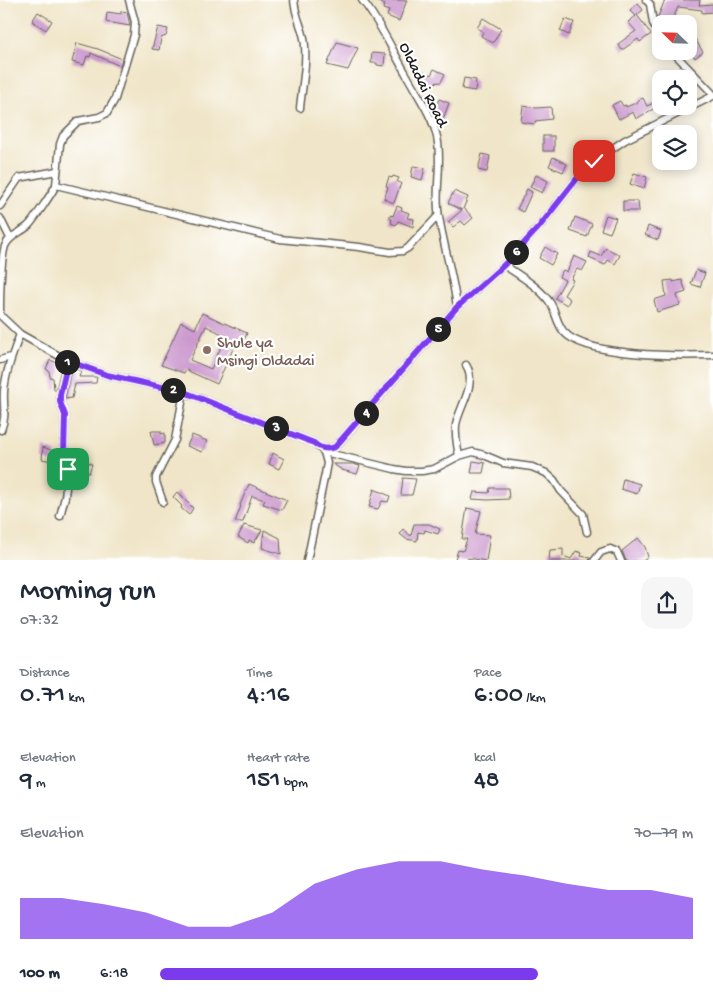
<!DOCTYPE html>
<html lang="en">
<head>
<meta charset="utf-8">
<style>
  :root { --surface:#fff; --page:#f6f6f7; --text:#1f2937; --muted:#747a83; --accent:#7c3aed }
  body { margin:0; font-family:"Gochi Hand",sans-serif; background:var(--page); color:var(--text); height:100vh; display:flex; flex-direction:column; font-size:19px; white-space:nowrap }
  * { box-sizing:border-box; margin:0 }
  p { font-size:16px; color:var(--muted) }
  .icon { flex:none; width:28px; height:28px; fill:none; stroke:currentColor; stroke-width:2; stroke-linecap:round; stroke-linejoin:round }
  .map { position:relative; height:560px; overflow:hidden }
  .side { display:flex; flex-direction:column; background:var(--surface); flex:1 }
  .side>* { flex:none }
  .needle { width:32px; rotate:293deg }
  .controls { position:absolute; left:652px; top:15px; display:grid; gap:10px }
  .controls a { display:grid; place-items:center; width:45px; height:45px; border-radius:10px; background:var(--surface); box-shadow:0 2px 12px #0003; font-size:25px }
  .pin { position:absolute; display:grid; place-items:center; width:42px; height:42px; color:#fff; margin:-21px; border-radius:10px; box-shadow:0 2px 8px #0006 }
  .km { position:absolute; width:25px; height:25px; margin:-12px; border-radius:50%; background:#222; color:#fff; font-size:14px; line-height:25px; text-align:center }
  .round { display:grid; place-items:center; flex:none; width:52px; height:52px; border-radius:15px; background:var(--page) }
  .head { display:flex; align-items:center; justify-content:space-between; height:85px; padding:0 20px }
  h1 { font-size:28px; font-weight:600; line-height:38px }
  .stats { display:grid; grid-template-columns:repeat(3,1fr); gap:8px; height:85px; padding:5px 20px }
  .stats div { display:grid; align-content:center }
  .stats b { font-size:25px; font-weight:600 }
  .stats small { font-size:14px; font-weight:400 }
  .stats p { font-size:14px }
  .chart { height:140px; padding:10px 20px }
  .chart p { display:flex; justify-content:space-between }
  .chart svg { width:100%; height:90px; margin-top:5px; fill:var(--accent); opacity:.7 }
  ul { padding:0 20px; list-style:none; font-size:16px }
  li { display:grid; grid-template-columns:80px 60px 1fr; align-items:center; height:38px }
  li i { height:12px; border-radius:6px; background:var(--accent) }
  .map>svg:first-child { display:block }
  .building { fill:#cb97cd; fill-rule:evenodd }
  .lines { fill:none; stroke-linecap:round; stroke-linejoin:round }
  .street-casing { stroke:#666258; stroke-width:9 }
  .street { stroke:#fff; stroke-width:6 }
  .route-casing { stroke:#fff; stroke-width:10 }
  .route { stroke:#7c3aed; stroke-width:6 }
  .education-dot { fill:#8d6e63; stroke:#fff; stroke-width:2 }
  .labels { text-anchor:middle; stroke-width:4.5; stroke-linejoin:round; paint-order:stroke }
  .street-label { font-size:16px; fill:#1c1c1c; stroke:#fff }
  .education-label { font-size:16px; fill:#785e54; stroke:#fff; text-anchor:start }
</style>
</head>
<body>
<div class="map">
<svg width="713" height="561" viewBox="0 0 713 561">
  <rect width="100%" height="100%" fill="#fff"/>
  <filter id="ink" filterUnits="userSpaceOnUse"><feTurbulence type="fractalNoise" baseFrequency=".02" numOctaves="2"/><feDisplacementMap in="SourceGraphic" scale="10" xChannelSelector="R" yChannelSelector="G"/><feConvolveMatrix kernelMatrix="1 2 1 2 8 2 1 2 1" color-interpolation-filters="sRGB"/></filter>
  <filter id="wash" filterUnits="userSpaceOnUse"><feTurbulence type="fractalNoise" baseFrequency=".0096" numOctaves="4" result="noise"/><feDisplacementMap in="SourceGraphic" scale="20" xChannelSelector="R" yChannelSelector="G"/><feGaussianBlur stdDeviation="1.12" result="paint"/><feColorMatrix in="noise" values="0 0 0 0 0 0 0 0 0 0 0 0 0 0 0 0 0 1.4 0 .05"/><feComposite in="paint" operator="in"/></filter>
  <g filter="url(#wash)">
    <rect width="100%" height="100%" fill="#f0e5c8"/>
    <g id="blocks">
      <g class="building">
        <path d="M 374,0 L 407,0 L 399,21 L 387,16 L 389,11 L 383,9 L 385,5 Z"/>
        <path d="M 665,0 L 700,0 L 699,5 L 713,4 L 713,12 L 702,13 L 702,10 L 678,7 L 671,24 L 659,24 L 657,19 Z"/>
        <path d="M 638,3 L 643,10 L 637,15 L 651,34 L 640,42 L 638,39 L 622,50 L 618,44 L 636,31 L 628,22 L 636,16 L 630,10 Z"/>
        <path d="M 121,11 L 127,12 L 130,26 L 106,22 L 107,12 L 121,14 Z"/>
        <path d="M 38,12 L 52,21 L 46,30 L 32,21 Z"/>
        <path d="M 483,18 L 501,29 L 493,43 L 481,36 L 483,32 L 477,28 Z"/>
        <path d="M 565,19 L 574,22 L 569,35 L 560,31 Z"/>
        <path d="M 158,27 L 168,29 L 166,36 L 161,38 L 159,50 L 152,49 Z"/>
        <path d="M 694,37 L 703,52 L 695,58 L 689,50 L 691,49 L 689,45 L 689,40 Z"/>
        <path d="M 337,42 L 358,48 L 348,70 L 327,65 Z"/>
        <path d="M 77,43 L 98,49 L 122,59 L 120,66 L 91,53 L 90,57 L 87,56 L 84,65 L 72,62 Z"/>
        <path d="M 372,53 L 385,54 L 384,66 L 377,65 L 377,63 L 371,63 Z"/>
        <path d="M 434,69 L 445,74 L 441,82 L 432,83 L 421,78 L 424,72 L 431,75 Z"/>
        <path d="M 464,78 L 476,80 L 475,91 L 462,89 Z"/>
        <path d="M 643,98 L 647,106 L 658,101 L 660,105 L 636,119 L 633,112 L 619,119 L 612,105 L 620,101 L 623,106 L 626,105 L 626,107 L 638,102 L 637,101 Z"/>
        <path d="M 439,99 L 449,103 L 442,122 L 437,119 L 434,113 Z"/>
        <path d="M 523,106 L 536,108 L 551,107 L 552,119 L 535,121 L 535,124 L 521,122 Z"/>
        <rect x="543" y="136" width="11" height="15"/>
        <path d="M 482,154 L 490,156 L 487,172 L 478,170 Z"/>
        <path d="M 553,157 L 567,164 L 563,172 L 549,166 Z"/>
        <path d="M 413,166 L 425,168 L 422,180 L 411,177 Z"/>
        <path d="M 634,173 L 647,177 L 644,189 L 630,184 Z"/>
        <path d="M 536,175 L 548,181 L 542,193 L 530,187 Z"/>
        <path d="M 393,176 L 399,178 L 397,182 L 401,183 L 394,203 L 384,199 L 388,187 L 386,186 L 389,177 L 392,178 Z"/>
        <path d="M 527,189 L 532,192 L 523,212 L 517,209 Z"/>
        <path d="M 454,191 L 468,197 L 463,209 L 464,208 L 473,218 L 465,225 L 461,221 L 453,227 L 448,222 L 462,210 L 448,203 Z"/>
        <path d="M 623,201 L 638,201 L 639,211 L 623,211 Z"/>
        <path d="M 397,206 L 402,208 L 401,210 L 409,213 L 407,218 L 414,219 L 413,227 L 398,221 L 396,225 L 391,223 L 392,219 L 390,218 L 390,215 L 393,216 Z"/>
        <path d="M 606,215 L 616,218 L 610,233 L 601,230 Z"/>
        <path d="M 575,217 L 592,224 L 587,237 L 570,231 Z"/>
        <path d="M 648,226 L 661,231 L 658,240 L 645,235 Z"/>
        <path d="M 545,247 L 557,254 L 551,265 L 539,258 Z"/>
        <path d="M 606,248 L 620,255 L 615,264 L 608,260 L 605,265 L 589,258 L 591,252 L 601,256 Z"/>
        <path d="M 574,256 L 587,262 L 582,271 L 577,269 L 571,279 L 573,280 L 564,295 L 570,299 L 567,305 L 555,298 L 565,280 L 559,277 L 563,270 L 567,272 Z"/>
        <path d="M 696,270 L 705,273 L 700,287 L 691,284 Z"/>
        <path d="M 673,280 L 673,282 L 682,280 L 686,292 L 677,295 L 680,305 L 657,312 L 654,300 L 666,296 L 664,281 Z"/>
        <path d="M 202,313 L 247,333 L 243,343 L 237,340 L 217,384 L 186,370 L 184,373 L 161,365 L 181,322 L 195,329 ZM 206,326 L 226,336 L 211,369 L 190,360 Z"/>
        <path d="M 50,360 L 60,364 L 59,368 L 61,369 L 56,390 L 54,390 L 53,378 L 50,377 L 49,371 L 46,369 Z"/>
        <path d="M 76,369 L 81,371 L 79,377 L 97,377 L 96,383 L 75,384 L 72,398 L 65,399 L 71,370 Z"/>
        <path d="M 151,431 L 161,431 L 161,434 L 165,433 L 165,443 L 154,445 Z"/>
        <path d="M 192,435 L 207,441 L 202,452 L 187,446 Z"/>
        <path d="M 43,447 L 56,452 L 52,461 L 42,459 Z"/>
        <path d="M 273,453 L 284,459 L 279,469 L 269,464 Z"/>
        <path d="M 78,458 L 92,464 L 89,473 L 76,469 Z"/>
        <path d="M 473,461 L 485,463 L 483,473 L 471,473 Z"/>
        <path d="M 333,464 L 353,464 L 360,466 L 357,474 L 342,470 Z"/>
        <path d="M 403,478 L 416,479 L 412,495 L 401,495 Z"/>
        <path d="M 623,479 L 640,484 L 637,494 L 621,489 Z"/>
        <path d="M 249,484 L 287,500 L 282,510 L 263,504 L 265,500 L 252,496 L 243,522 L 235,522 L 241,506 L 240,505 Z"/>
        <path d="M 490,488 L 508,488 L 509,499 L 488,500 L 472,499 L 474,492 L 489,493 Z"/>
        <path d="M 374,489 L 390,496 L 388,502 L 382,501 L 378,509 L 369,507 Z"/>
        <path d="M 177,492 L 193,508 L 189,515 L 181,508 L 182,506 L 173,497 Z"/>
        <path d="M 467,508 L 481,511 L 475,534 L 490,535 L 486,561 L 468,558 L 467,561 L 455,559 L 458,550 L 463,551 L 467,539 L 462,539 Z"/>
        <path d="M 414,524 L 429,524 L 440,529 L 438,534 L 425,530 L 424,533 L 418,532 L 417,541 L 406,539 L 400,534 L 403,529 L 411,536 Z"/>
        <path d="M 244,525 L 262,530 L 254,543 L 249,540 L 248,543 L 238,537 Z"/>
        <path d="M 264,530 L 280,538 L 281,554 L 262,548 Z"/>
        <path d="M 638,538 L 645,547 L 648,557 L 643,561 L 626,561 L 622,551 Z"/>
        <path d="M 563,549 L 563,556 L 571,559 L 576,551 L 582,553 L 581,556 L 590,558 L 589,561 L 549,561 L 550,550 Z"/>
      </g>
    </g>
  </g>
  <g filter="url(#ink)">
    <use href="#blocks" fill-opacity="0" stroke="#666258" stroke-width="1"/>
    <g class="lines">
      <defs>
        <g id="street">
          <path d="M 129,0 L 135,22 L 134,35 L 115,99 L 107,113 L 99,117 L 78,121 L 63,136 L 60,144 L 56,185 C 54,190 32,223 28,226 C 20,233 9,236 5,246 C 0,263 0,296 0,315 L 20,334 L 68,361 L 107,375 L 184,392 L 314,443 L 324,452 L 394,469 L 406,471 L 422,471 L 434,469 L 459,456 L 473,452 L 484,455 L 503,463 L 532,467 L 546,473 L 554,480 L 561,491 L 583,514 L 587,532"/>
          <path d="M 294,0 C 295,14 301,25 304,38 C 308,60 302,86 300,108"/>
          <path d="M 362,0 C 380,22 391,48 405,72 C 416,93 432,114 437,137 C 443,163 434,191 439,217 C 444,247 453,276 457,307"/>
          <path d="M 646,0 L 650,4 L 653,23 L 661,39"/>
          <path d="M 672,51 L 713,94"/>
          <path d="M 56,185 L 280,239 L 359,247 L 390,252 L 403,251 L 408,248 L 438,216"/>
          <path d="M 0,206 L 19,178 L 57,171"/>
          <path d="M 0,218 L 10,238"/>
          <path d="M 504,265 C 520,276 540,287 551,304 C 556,313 557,324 564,332 C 586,357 679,356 713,355"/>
          <path d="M 0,360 L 11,357"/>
          <path d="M 1,430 C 7,415 3,407 4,391 C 6,371 13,353 20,334"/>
          <path d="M 322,448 L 331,449 L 337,445 L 457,307 L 504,265 L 539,227 L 579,176 L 594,161 L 625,140 L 713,96"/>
          <path d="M 459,456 C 457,446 455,435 456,425 C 459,407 478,383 466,365"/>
          <path d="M 163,502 L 156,482 L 156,477 L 175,440 L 184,392"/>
          <path d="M 60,516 L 65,497 L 68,469 L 64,454 L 65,415 L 60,402 L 60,395 L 68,361"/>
          <path d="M 307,561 L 325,474 L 327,463 L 324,452"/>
          <path d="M 594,561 L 601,552 L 610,549 L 617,552 L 621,561"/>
        </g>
      </defs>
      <use href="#street" class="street-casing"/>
      <use href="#street" class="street"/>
    </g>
  </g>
  <g class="lines" filter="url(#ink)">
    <defs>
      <path id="route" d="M 68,469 L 64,454 L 65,415 L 60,402 L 60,395 L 68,361 L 107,375 L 184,392 L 314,443 C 319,448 327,450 335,447 L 457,307 L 504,265 L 539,227 L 579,176 L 594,161"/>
    </defs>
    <use href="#route" class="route-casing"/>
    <use href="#route" class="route"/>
  </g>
  <circle class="education-dot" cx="207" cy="350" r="5"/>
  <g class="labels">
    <g class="street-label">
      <text transform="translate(425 84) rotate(64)" y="6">Oldadai Road</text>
    </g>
    <g class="education-label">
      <text x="217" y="347">Shule ya<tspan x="217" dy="18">Msingi Oldadai</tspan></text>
    </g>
  </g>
</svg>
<div class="controls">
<a><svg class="needle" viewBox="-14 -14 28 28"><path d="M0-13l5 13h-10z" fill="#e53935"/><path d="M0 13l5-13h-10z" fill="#747a83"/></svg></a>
<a><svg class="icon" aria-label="locate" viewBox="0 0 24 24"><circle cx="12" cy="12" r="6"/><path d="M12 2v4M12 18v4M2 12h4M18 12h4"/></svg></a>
<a><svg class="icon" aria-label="layers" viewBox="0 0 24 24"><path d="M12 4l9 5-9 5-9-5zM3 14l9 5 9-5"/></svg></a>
</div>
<div class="pin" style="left:68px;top:469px;background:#1e9e55"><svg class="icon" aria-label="arrive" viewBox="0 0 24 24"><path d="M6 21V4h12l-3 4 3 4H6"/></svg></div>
<div class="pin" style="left:594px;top:161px;background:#d93025"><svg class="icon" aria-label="check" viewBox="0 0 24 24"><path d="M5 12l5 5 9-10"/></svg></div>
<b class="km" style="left:67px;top:362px">1</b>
<b class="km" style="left:173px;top:390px">2</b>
<b class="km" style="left:276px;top:428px">3</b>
<b class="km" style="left:366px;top:413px">4</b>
<b class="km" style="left:438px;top:329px">5</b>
<b class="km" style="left:516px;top:252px">6</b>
</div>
<section class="side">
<div class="head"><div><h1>Morning run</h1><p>07:32</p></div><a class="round"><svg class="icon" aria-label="share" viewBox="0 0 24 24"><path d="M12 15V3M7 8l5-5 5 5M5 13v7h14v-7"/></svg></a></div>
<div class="stats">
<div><p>Distance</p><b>0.71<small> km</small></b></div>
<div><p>Time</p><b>4:16</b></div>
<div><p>Pace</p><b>6:00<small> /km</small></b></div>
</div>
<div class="stats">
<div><p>Elevation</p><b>9<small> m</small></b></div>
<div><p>Heart rate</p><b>151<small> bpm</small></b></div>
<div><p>kcal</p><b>48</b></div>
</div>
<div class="chart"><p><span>Elevation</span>70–79 m</p>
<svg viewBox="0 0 160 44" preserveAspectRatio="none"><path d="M0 44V24L10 24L20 27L30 31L40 38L50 38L60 31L70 17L80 10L90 6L100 6L110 10L120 13L130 17L140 20L150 20L160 24V44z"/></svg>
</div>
<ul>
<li><b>100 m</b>6:18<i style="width:71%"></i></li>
</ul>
</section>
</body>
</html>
